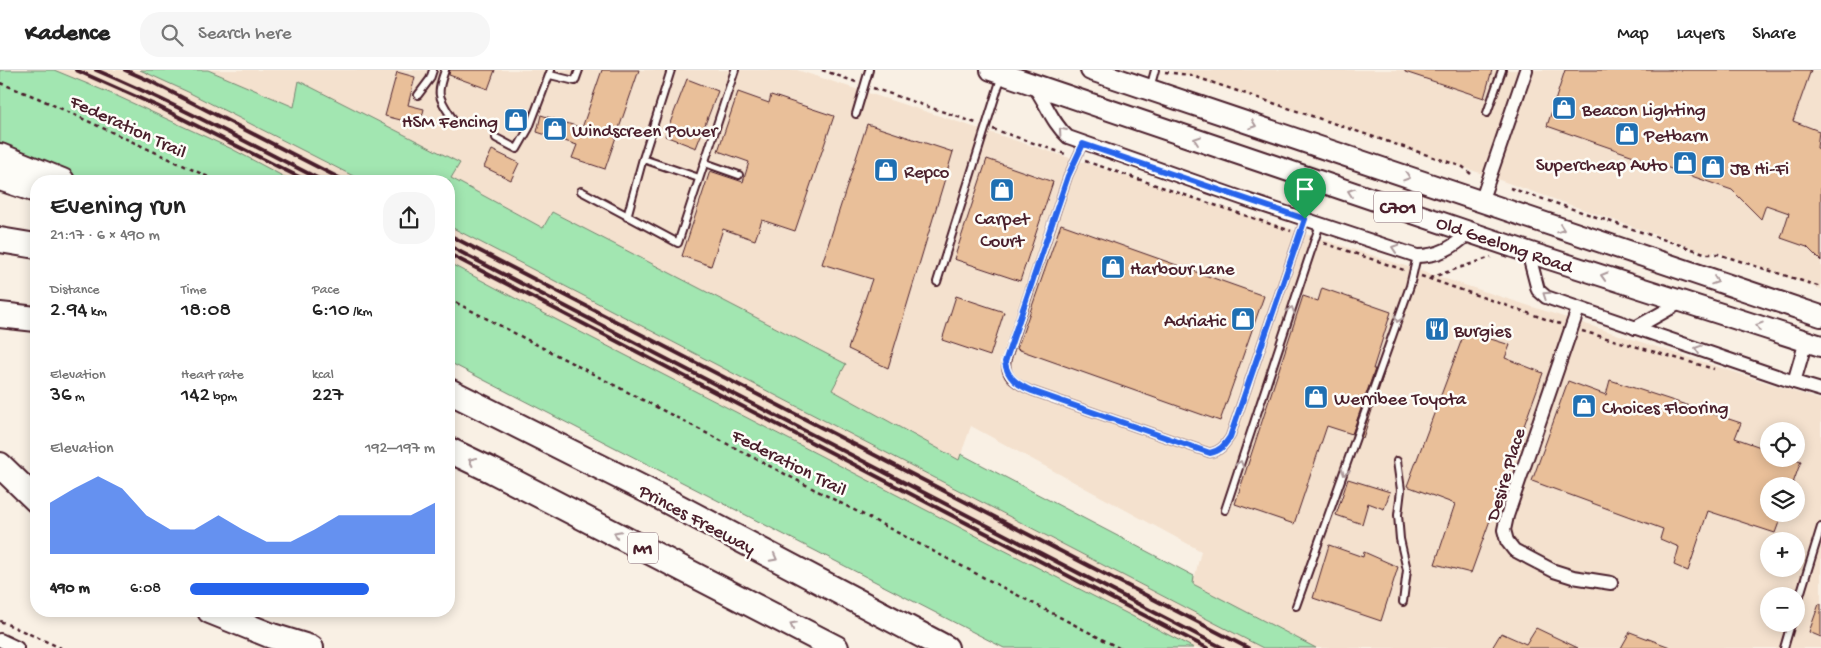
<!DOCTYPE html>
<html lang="en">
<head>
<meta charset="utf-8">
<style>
  :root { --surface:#fff; --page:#f6f6f6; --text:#222; --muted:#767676; --line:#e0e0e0; --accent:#2563eb }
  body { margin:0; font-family:"Gochi Hand",sans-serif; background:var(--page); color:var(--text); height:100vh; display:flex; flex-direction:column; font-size:19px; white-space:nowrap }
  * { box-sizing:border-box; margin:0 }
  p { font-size:16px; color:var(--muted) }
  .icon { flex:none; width:28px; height:28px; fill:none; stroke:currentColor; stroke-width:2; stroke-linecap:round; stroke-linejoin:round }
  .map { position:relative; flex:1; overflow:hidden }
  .side { position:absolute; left:30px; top:105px; width:425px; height:442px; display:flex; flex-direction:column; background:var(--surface); border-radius:20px; box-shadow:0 2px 12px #0003 }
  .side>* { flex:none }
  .fabs { position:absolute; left:1760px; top:352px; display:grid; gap:10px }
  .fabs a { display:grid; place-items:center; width:45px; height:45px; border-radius:50%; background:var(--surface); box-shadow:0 2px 12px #0003; font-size:25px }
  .pin { position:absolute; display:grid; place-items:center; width:42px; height:42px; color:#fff; margin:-51px -21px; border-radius:50% 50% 50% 0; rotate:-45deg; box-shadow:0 0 5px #0007 }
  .pin .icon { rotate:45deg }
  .round { display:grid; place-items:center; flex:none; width:52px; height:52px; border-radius:20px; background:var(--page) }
  .overview { display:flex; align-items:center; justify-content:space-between; height:85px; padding:0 20px }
  h1 { font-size:28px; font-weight:600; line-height:38px }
  .metrics { display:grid; grid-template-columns:repeat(3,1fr); gap:8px; height:85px; padding:5px 20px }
  .metrics div { display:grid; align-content:center }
  .metrics b { font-size:21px; font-weight:600 }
  .metrics small { font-size:14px; font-weight:400 }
  .metrics p { font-size:14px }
  .chart { height:140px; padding:10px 20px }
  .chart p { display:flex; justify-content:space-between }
  .chart svg { width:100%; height:90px; margin-top:5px; fill:var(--accent); opacity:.7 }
  ul { padding:0 20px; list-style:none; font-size:16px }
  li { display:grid; grid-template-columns:80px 60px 1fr; align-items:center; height:38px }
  li i { height:12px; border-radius:6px; background:var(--accent) }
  header { display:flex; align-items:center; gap:30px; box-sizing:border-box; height:70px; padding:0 25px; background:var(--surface); border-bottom:1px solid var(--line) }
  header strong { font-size:24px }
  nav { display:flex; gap:28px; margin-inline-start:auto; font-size:18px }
  .search { width:350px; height:45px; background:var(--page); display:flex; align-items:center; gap:12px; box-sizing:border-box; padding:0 18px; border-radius:20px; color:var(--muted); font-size:19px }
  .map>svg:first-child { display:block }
  .built { fill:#f4e1ce; fill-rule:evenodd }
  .green { fill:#a2e6b1; stroke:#76826e }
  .building { fill:#e9bf99; stroke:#4a1f2b }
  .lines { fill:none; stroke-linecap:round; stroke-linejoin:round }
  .service-casing { stroke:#4a1f2b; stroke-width:10 }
  .minor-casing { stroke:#4a1f2b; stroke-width:16 }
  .primary-casing { stroke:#4a1f2b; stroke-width:24 }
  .motorway-casing { stroke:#4a1f2b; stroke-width:28 }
  .path { stroke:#4a1f2b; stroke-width:2.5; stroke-dasharray:4 4; stroke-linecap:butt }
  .service { stroke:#fdfcf7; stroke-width:6 }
  .minor { stroke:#fdfcf7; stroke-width:12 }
  .primary { stroke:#fdfcf7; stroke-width:20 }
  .motorway { stroke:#fdfcf7; stroke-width:24 }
  .rail { stroke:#4a1f2b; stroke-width:4 }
  .oneway { stroke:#ac999b }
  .route-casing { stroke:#fff; stroke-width:10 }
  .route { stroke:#2563eb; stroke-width:6 }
  .labels { text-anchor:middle; stroke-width:5; stroke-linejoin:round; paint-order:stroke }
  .shield { fill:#fdfcf7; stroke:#806168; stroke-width:1 }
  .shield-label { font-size:18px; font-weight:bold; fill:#4a1f2b }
  .poi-label { font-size:19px; fill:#4a1f2b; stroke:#fdfcf7; text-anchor:start }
  .street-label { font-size:19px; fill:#4a1f2b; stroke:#fdfcf7 }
</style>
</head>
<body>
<header>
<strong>Kadence</strong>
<div class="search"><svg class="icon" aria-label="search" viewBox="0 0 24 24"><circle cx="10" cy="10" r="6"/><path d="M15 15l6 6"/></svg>Search here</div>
<nav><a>Map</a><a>Layers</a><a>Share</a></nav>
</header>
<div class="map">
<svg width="1821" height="578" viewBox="0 0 1821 578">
  <rect width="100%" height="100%" fill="#f9f0e4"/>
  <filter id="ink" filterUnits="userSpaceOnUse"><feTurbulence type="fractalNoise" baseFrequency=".02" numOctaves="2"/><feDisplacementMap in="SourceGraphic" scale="10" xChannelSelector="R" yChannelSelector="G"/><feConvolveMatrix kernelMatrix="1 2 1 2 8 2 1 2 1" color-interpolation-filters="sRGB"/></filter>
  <g filter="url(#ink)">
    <g class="built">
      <path d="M 54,0 L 140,0 L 188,22 L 363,111 L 292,111 L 232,79 L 117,26 Z"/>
      <path d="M 208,0 L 797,0 L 1821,330 L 1821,578 L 1316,578 L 1193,514 L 1201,481 L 971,356 L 959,390 L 831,320 L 845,294 L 552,142 L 544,158 L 451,108 L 459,93 L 299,11 L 294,37 ZM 1769,361 L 1796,361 L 1796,389 L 1769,389 ZM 1769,416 L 1796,416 L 1796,444 L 1769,444 ZM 1769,471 L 1796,471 L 1796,499 L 1769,499 ZM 1769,526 L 1796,526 L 1796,554 L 1769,554 Z"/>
      <path d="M 1171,0 L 1821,0 L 1821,219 L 1714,181 L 1713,185 L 1474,101 Z"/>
      <path d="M 449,156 L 1263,578 L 1194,578 L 524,233 L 449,193 Z"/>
    </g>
    <g class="green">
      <path d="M 0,0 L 54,0 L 117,26 L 232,79 L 292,111 L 82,111 L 0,77 Z"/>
      <path d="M 140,0 L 208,0 L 294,37 L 299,11 L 460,93 L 451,108 L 543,158 L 552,142 L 846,294 L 832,320 L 959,390 L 961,384 L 1194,506 L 1193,514 L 1316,578 L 1263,578 L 449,156 L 449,111 L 363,111 L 188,22 Z"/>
      <path d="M 449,193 L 524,233 L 1194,578 L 1004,578 L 449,292 Z"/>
    </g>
    <g class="building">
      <path d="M 450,0 L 495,0 L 488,19 L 449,5 Z"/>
      <path d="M 602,0 L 639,0 L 605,99 L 572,88 L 577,75 L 537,62 L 541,45 L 582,58 Z"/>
      <path d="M 1405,0 L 1492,0 L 1484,28 L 1405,2 Z"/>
      <path d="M 1565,0 L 1811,0 L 1793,51 L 1819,61 L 1817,78 L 1821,79 L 1821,191 L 1807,177 L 1781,168 L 1789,143 L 1766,135 L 1761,149 L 1732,120 L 1547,56 Z"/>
      <path d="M 397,2 L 415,7 L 408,35 L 424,39 L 420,55 L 385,46 Z"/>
      <path d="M 687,9 L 718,21 L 696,78 L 665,66 Z"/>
      <path d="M 738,22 L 769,33 L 771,25 L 834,46 L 795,161 L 762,150 L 755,170 L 723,159 L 711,196 L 682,186 L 710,101 L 743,112 L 749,92 L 718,81 Z"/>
      <path d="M 867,54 L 953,82 L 888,298 L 848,279 L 872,209 L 822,194 Z"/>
      <path d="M 492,80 L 519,93 L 511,110 L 484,97 Z"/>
      <path d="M 987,89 L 1053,112 L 1020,211 L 954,189 Z"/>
      <path d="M 1061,154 L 1264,226 L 1220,351 L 1017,279 Z"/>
      <path d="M 1322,218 L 1391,242 L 1373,299 L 1375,299 L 1352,364 L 1327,356 L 1294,454 L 1235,434 L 1303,226 L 1318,231 Z"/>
      <path d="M 956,226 L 1004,242 L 990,286 L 942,270 Z"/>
      <path d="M 1465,261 L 1510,275 L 1505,288 L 1543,303 L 1471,503 L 1435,494 L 1455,434 L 1407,416 Z"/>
      <path d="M 1384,303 L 1363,368 L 1361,367 Z"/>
      <path d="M 1610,310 L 1741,353 L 1735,368 L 1769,380 L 1769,389 L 1794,389 L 1801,391 L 1792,416 L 1769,416 L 1769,444 L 1782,444 L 1775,463 L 1708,441 L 1688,501 L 1674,495 L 1679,477 L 1660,469 L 1663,459 L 1532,411 L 1568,311 L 1606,325 Z"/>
      <path d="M 1348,409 L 1390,422 L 1384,439 L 1368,433 L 1362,454 L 1336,445 Z"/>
      <path d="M 1329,475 L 1363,487 L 1364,482 L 1398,497 L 1381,551 L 1313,528 Z"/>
      <path d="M 1819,534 L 1821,534 L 1821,567 L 1809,562 Z"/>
      <path d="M 1536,558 L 1578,578 L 1492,578 L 1501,563 L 1526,574 Z"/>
      <path d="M 1630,562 L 1670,577 L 1669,578 L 1621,578 Z"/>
    </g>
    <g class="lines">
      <defs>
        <g id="service">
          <path d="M 445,0 C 436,25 438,26 452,48"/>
          <path d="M 550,5 L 575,11 L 579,0"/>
          <path d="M 1150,18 L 1155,0"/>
          <path d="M 418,25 L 430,9 L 433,0"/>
          <path d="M 1487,43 L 1502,0"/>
          <path d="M 856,44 L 869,0"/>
          <path d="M 496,68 L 517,79 L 529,58 L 551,0"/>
          <path d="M 1083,74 L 1068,106 L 1008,285 C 1001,306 1015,314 1032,321 L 1210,383 C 1220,381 1224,376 1230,367 L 1305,149"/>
          <path d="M 643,89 L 699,108"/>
          <path d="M 705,93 L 739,105"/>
          <path d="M 581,121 L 678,173 L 735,0"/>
          <path d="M 627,147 L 642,92 L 671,0"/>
          <path d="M 937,212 L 1002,5"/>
          <path d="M 1397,391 L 1401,420 L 1398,445 L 1400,469 L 1407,500 L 1403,532"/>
          <path d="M 1225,440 L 1320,154"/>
          <path d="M 1296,536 L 1410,216 L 1417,186"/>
          <path d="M 1796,538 L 1821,457"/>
          <path d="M 1784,578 L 1791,554"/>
        </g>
        <g id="minor">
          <path d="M 1033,15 C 1046,32 1052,53 1068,67 L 1250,131 L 1417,186 C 1439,186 1454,177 1470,162"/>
          <path d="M 1481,132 L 1526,0"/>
          <path d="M 1528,182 L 1538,220 L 1546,227 L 1794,312"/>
          <path d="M 1578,239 L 1507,446 L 1504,460 L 1507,471 L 1514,480 L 1554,501 L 1573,507 L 1611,513"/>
          <path d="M 1635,258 L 1683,231"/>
          <path d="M 1806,271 L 1794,312 L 1821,320"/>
          <path d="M 0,570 L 17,578"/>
        </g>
        <g id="primary">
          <path d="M 991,0 L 1528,182 L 1821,276"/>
          <path d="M 1091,0 L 1821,246"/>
        </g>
        <g id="motorway">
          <path d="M 0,86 L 62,111"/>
          <path d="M 0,108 L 36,120"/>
          <path d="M 0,170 L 36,176"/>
          <path d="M 0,245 L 36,249"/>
          <path d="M 449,321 L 654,424 L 946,578"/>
          <path d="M 449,380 L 493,401 L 836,578"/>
          <path d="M 0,395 L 36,430"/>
          <path d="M 210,541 L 272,566 L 311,578"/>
        </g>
      </defs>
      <use href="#service" class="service-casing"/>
      <use href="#minor" class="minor-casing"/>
      <use href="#primary" class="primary-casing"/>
      <use href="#motorway" class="motorway-casing"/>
      <g class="path">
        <path d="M 822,0 L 856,12"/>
        <path d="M 1165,2 L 1190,5 L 1463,97 L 1471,104"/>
        <path d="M 0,13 L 38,28 L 217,111"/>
        <path d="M 873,18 L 979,54"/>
        <path d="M 993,59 L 1068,85"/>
        <path d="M 1085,91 L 1291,161"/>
        <path d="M 1510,118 L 1707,184 L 1718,184 L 1821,217"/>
        <path d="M 1324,173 L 1404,200"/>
        <path d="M 1421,206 L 1560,254"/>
        <path d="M 1430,208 L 1491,187"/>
        <path d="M 449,229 L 1119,578"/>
        <path d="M 1582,261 L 1714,299"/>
        <path d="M 0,551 L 61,578"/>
      </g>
      <use href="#service" class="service"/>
      <use href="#minor" class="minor"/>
      <use href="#primary" class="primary"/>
      <use href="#motorway" class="motorway"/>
      <g class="rail">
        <path d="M 76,0 L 157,36 L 307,111"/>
        <path d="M 96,0 C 174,33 248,73 323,111"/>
        <path d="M 125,0 L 148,10 L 345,111"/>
        <path d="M 449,165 L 1248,578"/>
        <path d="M 449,176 L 1223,578"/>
        <path d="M 449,184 L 1207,578"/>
      </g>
    </g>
    <defs><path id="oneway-chevron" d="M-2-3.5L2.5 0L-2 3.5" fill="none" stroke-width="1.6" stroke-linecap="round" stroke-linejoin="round" transform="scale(1.25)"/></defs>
    <g class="oneway">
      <use href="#oneway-chevron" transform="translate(1253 55) rotate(19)"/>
      <use href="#oneway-chevron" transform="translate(1062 61) rotate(-131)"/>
      <use href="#oneway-chevron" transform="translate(1197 70) rotate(-161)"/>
      <use href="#oneway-chevron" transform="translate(1407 107) rotate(19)"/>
      <use href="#oneway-chevron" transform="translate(1351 122) rotate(-161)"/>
      <use href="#oneway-chevron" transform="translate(1561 159) rotate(19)"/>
      <use href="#oneway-chevron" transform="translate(1395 178) rotate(-162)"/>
      <use href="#oneway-chevron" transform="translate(1604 206) rotate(-163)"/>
      <use href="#oneway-chevron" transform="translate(1715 211) rotate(19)"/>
      <use href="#oneway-chevron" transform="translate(1546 225) rotate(-146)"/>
      <use href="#oneway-chevron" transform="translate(1291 240) rotate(-72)"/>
      <use href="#oneway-chevron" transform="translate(1398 249) rotate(109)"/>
      <use href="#oneway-chevron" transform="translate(1759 256) rotate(-162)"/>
      <use href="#oneway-chevron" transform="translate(1698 279) rotate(-161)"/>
      <use href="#oneway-chevron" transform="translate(472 391) rotate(-155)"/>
      <use href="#oneway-chevron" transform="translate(1240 394) rotate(-72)"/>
      <use href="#oneway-chevron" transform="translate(1345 402) rotate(109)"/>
      <use href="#oneway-chevron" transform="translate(617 464) rotate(-153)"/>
      <use href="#oneway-chevron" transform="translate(774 488) rotate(28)"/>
      <use href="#oneway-chevron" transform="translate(793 555) rotate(-152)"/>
    </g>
  </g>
  <g class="lines" filter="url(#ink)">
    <defs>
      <path id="route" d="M 1083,74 L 1305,149 L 1230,367 C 1224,376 1220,381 1210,383 L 1032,321 C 1018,315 1007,308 1005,292 L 1068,106 Z"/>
    </defs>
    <use href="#route" class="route-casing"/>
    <use href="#route" class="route"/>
  </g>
  <defs>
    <symbol id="shop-square" viewBox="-11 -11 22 22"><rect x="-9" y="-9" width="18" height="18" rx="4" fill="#1f6fb2" stroke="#fdfcf7"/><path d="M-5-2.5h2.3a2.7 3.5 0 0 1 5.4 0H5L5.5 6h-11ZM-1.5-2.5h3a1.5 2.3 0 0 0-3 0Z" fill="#fff"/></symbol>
    <symbol id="restaurant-square" viewBox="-11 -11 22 22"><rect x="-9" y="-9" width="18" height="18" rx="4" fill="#1f6fb2" stroke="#fdfcf7"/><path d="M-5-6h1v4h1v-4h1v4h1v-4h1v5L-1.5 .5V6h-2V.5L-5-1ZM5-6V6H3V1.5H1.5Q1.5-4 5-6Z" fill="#fff"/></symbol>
  </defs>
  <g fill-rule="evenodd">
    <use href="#shop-square" x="1550" y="24" width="28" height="28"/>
    <use href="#shop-square" x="502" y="36" width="28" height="28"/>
    <use href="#shop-square" x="541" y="45" width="28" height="28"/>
    <use href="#shop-square" x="1613" y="50" width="28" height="28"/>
    <use href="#shop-square" x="1671" y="79" width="28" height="28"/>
    <use href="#shop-square" x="1699" y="83" width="28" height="28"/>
    <use href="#shop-square" x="872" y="86" width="28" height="28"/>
    <use href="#shop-square" x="988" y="106" width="28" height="28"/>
    <use href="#shop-square" x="1099" y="183" width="28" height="28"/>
    <use href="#shop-square" x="1229" y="235" width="28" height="28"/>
    <use href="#restaurant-square" x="1423" y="245" width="28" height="28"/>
    <use href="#shop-square" x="1302" y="313" width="28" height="28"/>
    <use href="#shop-square" x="1570" y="322" width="28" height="28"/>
  </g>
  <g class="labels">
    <g class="shield">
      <rect x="1374" y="121.5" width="48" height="31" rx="4"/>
      <rect x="628" y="462.5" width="30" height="31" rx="4"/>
    </g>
    <g class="shield-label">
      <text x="1398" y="143">C701</text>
      <text x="643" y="484">M1</text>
    </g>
    <g class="poi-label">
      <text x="1582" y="45">Beacon Lighting</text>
      <text x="498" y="57" text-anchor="end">HSM Fencing</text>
      <text x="572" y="66">Windscreen Power</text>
      <text x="1644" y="71">Petbarn</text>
      <text x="1668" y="100" text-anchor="end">Supercheap Auto</text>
      <text x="1730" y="104">JB Hi-Fi</text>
      <text x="904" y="107">Repco</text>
      <text x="1002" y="154" text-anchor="middle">Carpet<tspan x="1002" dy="22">Court</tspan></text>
      <text x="1130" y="204">Harbour Lane</text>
      <text x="1226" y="256" text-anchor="end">Adriatic</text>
      <text x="1454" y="266">Burgies</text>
      <text x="1334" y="334">Werribee Toyota</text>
      <text x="1602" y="343">Choices Flooring</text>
    </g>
    <g class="street-label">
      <text transform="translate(129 55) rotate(25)" y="7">Federation Trail</text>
      <text transform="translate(1505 173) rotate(19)" y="7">Old Geelong Road</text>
      <text transform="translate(790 391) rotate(27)" y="7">Federation Trail</text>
      <text transform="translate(1504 404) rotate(-73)" y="7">Desire Place</text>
      <text transform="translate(698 448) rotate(28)" y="7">Princes Freeway</text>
    </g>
  </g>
</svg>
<div class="fabs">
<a><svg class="icon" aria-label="locate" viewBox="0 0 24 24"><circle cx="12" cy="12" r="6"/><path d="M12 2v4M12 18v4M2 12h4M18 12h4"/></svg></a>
<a><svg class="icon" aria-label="layers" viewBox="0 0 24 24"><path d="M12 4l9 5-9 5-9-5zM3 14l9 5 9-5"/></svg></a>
<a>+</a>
<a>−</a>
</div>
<div class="pin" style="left:1305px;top:149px;background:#1e9e55"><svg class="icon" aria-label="arrive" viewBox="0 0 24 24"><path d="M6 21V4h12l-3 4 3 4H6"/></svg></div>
<section class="side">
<div class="overview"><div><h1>Evening run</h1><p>21:17 · 6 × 490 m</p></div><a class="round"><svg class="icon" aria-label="share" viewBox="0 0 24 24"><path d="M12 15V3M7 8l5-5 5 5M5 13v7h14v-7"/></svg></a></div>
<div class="metrics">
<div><p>Distance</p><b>2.94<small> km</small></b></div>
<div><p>Time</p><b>18:08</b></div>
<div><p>Pace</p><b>6:10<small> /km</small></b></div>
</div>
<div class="metrics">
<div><p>Elevation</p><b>36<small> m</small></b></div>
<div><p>Heart rate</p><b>142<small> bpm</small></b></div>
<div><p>kcal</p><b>227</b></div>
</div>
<div class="chart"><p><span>Elevation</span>192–197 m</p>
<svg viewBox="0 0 160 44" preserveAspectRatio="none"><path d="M0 44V19L10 12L20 6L30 12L40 25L50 32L60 32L70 25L80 32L90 38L100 38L110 32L120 25L130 25L140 25L150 25L160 19V44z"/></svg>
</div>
<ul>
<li><b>490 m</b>6:08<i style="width:73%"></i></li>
</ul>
</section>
</div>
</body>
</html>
